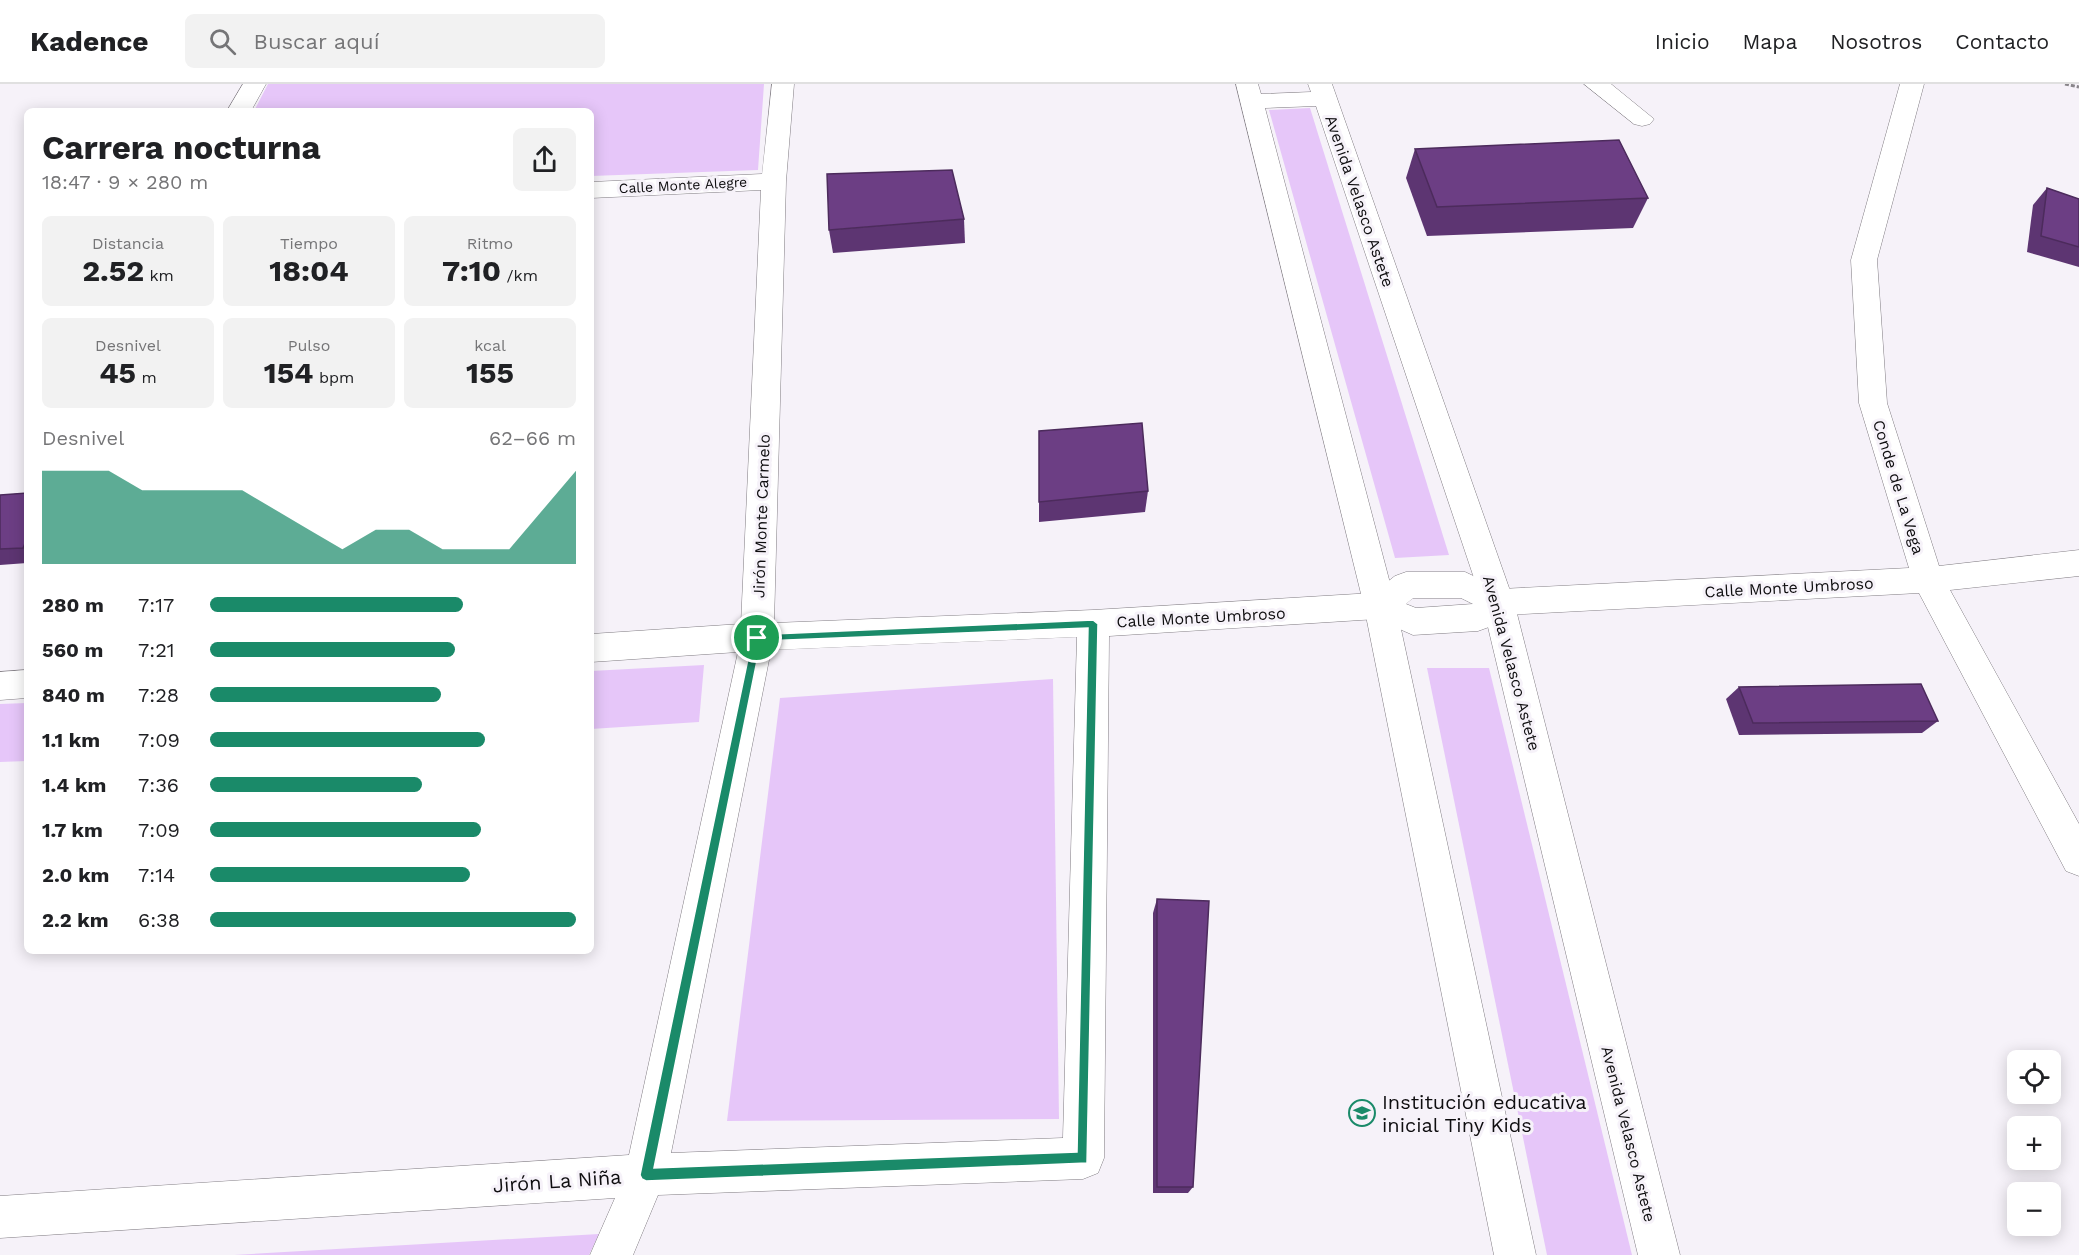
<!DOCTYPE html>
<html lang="es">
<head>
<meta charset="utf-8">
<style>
  :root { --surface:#fff; --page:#f2f2f2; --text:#202124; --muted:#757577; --line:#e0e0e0; --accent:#1a8a69 }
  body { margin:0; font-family:"Work Sans",sans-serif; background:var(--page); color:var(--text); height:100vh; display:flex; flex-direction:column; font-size:22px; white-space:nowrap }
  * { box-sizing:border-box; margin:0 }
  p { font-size:20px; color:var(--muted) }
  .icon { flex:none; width:33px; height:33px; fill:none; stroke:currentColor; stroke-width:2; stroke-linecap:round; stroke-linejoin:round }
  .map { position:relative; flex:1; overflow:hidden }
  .sheet { position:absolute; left:24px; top:24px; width:570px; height:846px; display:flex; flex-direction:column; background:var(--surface); border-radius:9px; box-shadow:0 3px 15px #0003 }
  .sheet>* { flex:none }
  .tools { position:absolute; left:2007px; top:966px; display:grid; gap:12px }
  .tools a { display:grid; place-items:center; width:54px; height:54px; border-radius:9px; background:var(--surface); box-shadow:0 3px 15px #0003; font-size:30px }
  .pin { position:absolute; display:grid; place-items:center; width:51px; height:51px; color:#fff; margin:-26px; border:3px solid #fff; border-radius:50%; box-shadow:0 2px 6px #0007 }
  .round { display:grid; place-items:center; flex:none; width:63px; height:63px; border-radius:9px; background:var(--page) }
  .headline { display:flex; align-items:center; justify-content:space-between; height:102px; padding:0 18px }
  h1 { font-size:33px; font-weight:700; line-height:45px }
  .figures { display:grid; grid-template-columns:repeat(3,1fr); gap:9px; height:102px; padding:6px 18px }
  .figures div { display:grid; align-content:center; border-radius:9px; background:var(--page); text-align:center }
  .figures b { font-size:30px; font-weight:700 }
  .figures small { font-size:16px; font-weight:400 }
  .figures p { font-size:16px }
  .chart { height:168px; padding:12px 18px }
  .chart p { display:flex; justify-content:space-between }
  .chart svg { width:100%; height:108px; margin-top:6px; fill:var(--accent); opacity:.7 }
  ul { padding:0 18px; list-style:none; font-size:20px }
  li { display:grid; grid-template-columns:96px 72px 1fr; align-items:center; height:45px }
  li i { height:15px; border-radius:8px; background:var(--accent) }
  header { display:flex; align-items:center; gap:36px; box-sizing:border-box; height:84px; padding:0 30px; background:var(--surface); border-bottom:2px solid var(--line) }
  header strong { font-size:28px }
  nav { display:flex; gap:33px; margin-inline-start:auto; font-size:21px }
  .search { width:420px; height:54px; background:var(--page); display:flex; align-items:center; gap:15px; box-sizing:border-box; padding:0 21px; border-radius:9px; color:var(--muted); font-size:22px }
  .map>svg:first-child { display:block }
  .green { fill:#e6c6f9 }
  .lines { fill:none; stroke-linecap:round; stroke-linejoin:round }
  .street-casing { stroke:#807c82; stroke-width:1 }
  .secondary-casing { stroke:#807c82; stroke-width:1 }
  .path { stroke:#89868b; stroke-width:3; stroke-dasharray:4 2; stroke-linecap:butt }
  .street { fill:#fff; fill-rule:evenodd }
  .secondary { fill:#fff; fill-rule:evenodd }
  .wall { fill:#5d3572 }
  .shaded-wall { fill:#4c2b5c }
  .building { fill:#6c3e84; stroke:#4c2b5c; stroke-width:1.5 }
  .route { fill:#1a8a69; stroke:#fff; stroke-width:1.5; fill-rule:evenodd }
  .labels { text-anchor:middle; stroke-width:6; stroke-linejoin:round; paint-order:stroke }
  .far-street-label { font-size:14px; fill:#0e0d0f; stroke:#f6f2f9 }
  .street-label { font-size:16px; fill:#0e0d0f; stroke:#f6f2f9 }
  .near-poi-label { font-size:20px; fill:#0e0d0f; stroke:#f6f2f9; text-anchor:start }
  .near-street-label { font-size:20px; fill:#0e0d0f; stroke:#f6f2f9 }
</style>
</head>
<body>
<header>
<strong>Kadence</strong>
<div class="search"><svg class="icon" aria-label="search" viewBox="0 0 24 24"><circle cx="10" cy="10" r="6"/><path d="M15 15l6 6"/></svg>Buscar aquí</div>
<nav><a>Inicio</a><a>Mapa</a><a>Nosotros</a><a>Contacto</a></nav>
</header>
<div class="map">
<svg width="2079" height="1171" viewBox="0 0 2079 1171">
  <rect width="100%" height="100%" fill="#f6f2f9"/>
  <g class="green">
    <path d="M 268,0 L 764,0 L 758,86 L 591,92 L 591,27 L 254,27 Z"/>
    <path d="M 1310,24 L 1449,471 L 1395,474 L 1269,26 Z"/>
    <path d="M 704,581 L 699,638 L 591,645 L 591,587 Z"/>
    <path d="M 1427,584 L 1489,584 L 1632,1171 L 1547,1171 Z"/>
    <path d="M 1053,595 L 1059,1035 L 727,1037 L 780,614 Z"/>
    <path d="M 27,619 L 27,677 L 0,678 L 0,620 Z"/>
    <path d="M 599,1150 L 589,1171 L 234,1171 Z"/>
  </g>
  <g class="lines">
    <defs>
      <g id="street">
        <path d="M 243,0 L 266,0 L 251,27 L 227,27 Z"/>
        <path d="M 772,0 L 794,0 L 786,97 L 774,539 L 1093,526 L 1373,509 L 1395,492 L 1406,488 L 1465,488 L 1501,505 L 1909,484 L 1859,319 L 1851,176 L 1900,0 L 1924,0 L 1877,176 L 1887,319 L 1939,482 L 2079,466 L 2079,492 L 1950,506 L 2079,740 L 2079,792 L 2066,787 L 1919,509 L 1505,531 L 1489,543 L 1478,547 L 1413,551 L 1377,535 L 1109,552 L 1104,1074 L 1098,1089 L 1083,1095 L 658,1111 L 633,1171 L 590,1171 L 615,1114 L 0,1154 L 0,1112 L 629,1071 L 738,568 L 591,578 L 591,550 L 741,540 L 761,106 L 591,114 L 591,98 L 762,90 ZM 1413,514 L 1461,514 L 1473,520 L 1416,524 L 1406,520 ZM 1077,553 L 1063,1054 L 671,1069 L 771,566 Z"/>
        <path d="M 1584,0 L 1611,0 L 1654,35 L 1650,40 L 1642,42 L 1634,40 Z"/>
        <path d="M 27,586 L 27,614 L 0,616 L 0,588 Z"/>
      </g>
      <path id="secondary" d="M 1236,0 L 1258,0 L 1261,10 L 1311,8 L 1308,0 L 1332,0 L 1514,518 L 1680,1171 L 1638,1171 L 1482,518 L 1316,22 L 1265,24 L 1396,522 L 1536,1171 L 1494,1171 L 1364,522 Z"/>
    </defs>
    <use href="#street" class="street-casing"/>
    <use href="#secondary" class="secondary-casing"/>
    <path class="path" d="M 2065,0 L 2079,3"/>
    <use href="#street" class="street"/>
    <use href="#secondary" class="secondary"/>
  </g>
  <g class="wall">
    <path d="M 1415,65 L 1648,114 L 1633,144 L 1427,152 L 1406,94 Z"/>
    <path d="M 2047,104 L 2079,115 L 2079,183 L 2027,168 L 2033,121 Z"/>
    <path d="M 964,135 L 965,159 L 833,169 L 829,146 Z"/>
    <path d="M 1039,347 L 1148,407 L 1145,428 L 1039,438 Z"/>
    <path d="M 27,409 L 27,479 L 0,481 L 0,411 Z"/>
    <path d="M 1739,603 L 1938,637 L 1922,649 L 1739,651 L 1726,615 Z"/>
    <path d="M 1157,815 L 1193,1103 L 1188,1109 L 1153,1109 L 1153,829 Z"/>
  </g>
  <path class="shaded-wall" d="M 27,455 L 27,467 L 23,464 Z"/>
  <g class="building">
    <path d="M 1619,56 L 1648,114 L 1437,123 L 1415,65 Z"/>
    <path d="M 952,86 L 964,135 L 829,146 L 827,90 Z"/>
    <path d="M 2047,104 L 2079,115 L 2079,163 L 2041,152 Z"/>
    <path d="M 1142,339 L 1148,407 L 1039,418 L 1039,347 Z"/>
    <path d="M 27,409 L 27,455 L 23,464 L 0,465 L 0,411 Z"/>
    <path d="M 1921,600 L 1938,637 L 1753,639 L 1739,603 Z"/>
    <path d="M 1157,815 L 1209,817 L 1193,1103 L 1157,1103 Z"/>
  </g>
  <path class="route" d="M 1093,536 L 1098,540 L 1087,1079 L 646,1097 L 642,1095 L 640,1091 L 753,551 ZM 1088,544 L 1077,1068 L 654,1084 L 761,557 Z"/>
  <defs>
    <symbol id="school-ring" viewBox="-11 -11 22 22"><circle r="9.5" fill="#f6f2f9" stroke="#1a8a69" stroke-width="1.5"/><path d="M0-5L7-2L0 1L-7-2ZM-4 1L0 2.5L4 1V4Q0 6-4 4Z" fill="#1a8a69"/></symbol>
  </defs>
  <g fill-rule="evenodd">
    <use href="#school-ring" x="1347" y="1014" width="30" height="30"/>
  </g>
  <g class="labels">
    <g class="far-street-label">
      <text transform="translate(683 101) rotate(-3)" y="5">Calle Monte Alegre</text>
    </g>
    <g class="street-label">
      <text transform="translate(1360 117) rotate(71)" y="6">Avenida Velasco Astete</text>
      <text transform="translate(1899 403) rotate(73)" y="6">Conde de La Vega</text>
      <text transform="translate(761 432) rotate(-88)" y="6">Jirón Monte Carmelo</text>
      <text transform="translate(1789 503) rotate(-3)" y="6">Calle Monte Umbroso</text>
      <text transform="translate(1201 533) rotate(-3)" y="6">Calle Monte Umbroso</text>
      <text transform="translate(1512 579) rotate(75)" y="6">Avenida Velasco Astete</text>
      <text transform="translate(1629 1050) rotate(76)" y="6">Avenida Velasco Astete</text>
    </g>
    <g class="near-poi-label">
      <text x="1382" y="1025">Institución educativa<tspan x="1382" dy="23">inicial Tiny Kids</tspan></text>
    </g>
    <g class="near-street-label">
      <text transform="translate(557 1097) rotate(-4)" y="7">Jirón La Niña</text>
    </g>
  </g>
</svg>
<div class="tools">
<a><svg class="icon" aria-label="locate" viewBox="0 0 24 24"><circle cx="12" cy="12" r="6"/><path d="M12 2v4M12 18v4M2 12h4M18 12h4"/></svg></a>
<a>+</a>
<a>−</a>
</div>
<div class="pin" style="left:757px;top:554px;background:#1e9e55"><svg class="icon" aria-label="arrive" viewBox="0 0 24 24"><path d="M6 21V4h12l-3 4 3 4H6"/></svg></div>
<section class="sheet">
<div class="headline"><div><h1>Carrera nocturna</h1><p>18:47 · 9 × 280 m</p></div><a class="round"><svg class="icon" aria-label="share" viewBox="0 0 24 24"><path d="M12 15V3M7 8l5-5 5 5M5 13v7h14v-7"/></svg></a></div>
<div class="figures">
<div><p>Distancia</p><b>2.52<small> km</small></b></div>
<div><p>Tiempo</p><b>18:04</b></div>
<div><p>Ritmo</p><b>7:10<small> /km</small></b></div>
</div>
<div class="figures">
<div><p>Desnivel</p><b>45<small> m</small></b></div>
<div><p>Pulso</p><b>154<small> bpm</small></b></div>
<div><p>kcal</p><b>155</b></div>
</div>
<div class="chart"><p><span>Desnivel</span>62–66 m</p>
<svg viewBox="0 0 160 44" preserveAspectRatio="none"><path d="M0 44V6L10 6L20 6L30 14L40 14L50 14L60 14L70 22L80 30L90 38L100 30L110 30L120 38L130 38L140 38L150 22L160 6V44z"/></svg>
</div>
<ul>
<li><b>280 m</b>7:17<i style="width:69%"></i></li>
<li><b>560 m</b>7:21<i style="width:67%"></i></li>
<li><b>840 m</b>7:28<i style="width:63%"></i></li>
<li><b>1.1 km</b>7:09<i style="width:75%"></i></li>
<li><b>1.4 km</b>7:36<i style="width:58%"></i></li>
<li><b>1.7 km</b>7:09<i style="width:74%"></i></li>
<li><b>2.0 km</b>7:14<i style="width:71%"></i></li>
<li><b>2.2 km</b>6:38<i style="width:100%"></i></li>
</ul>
</section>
</div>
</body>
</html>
